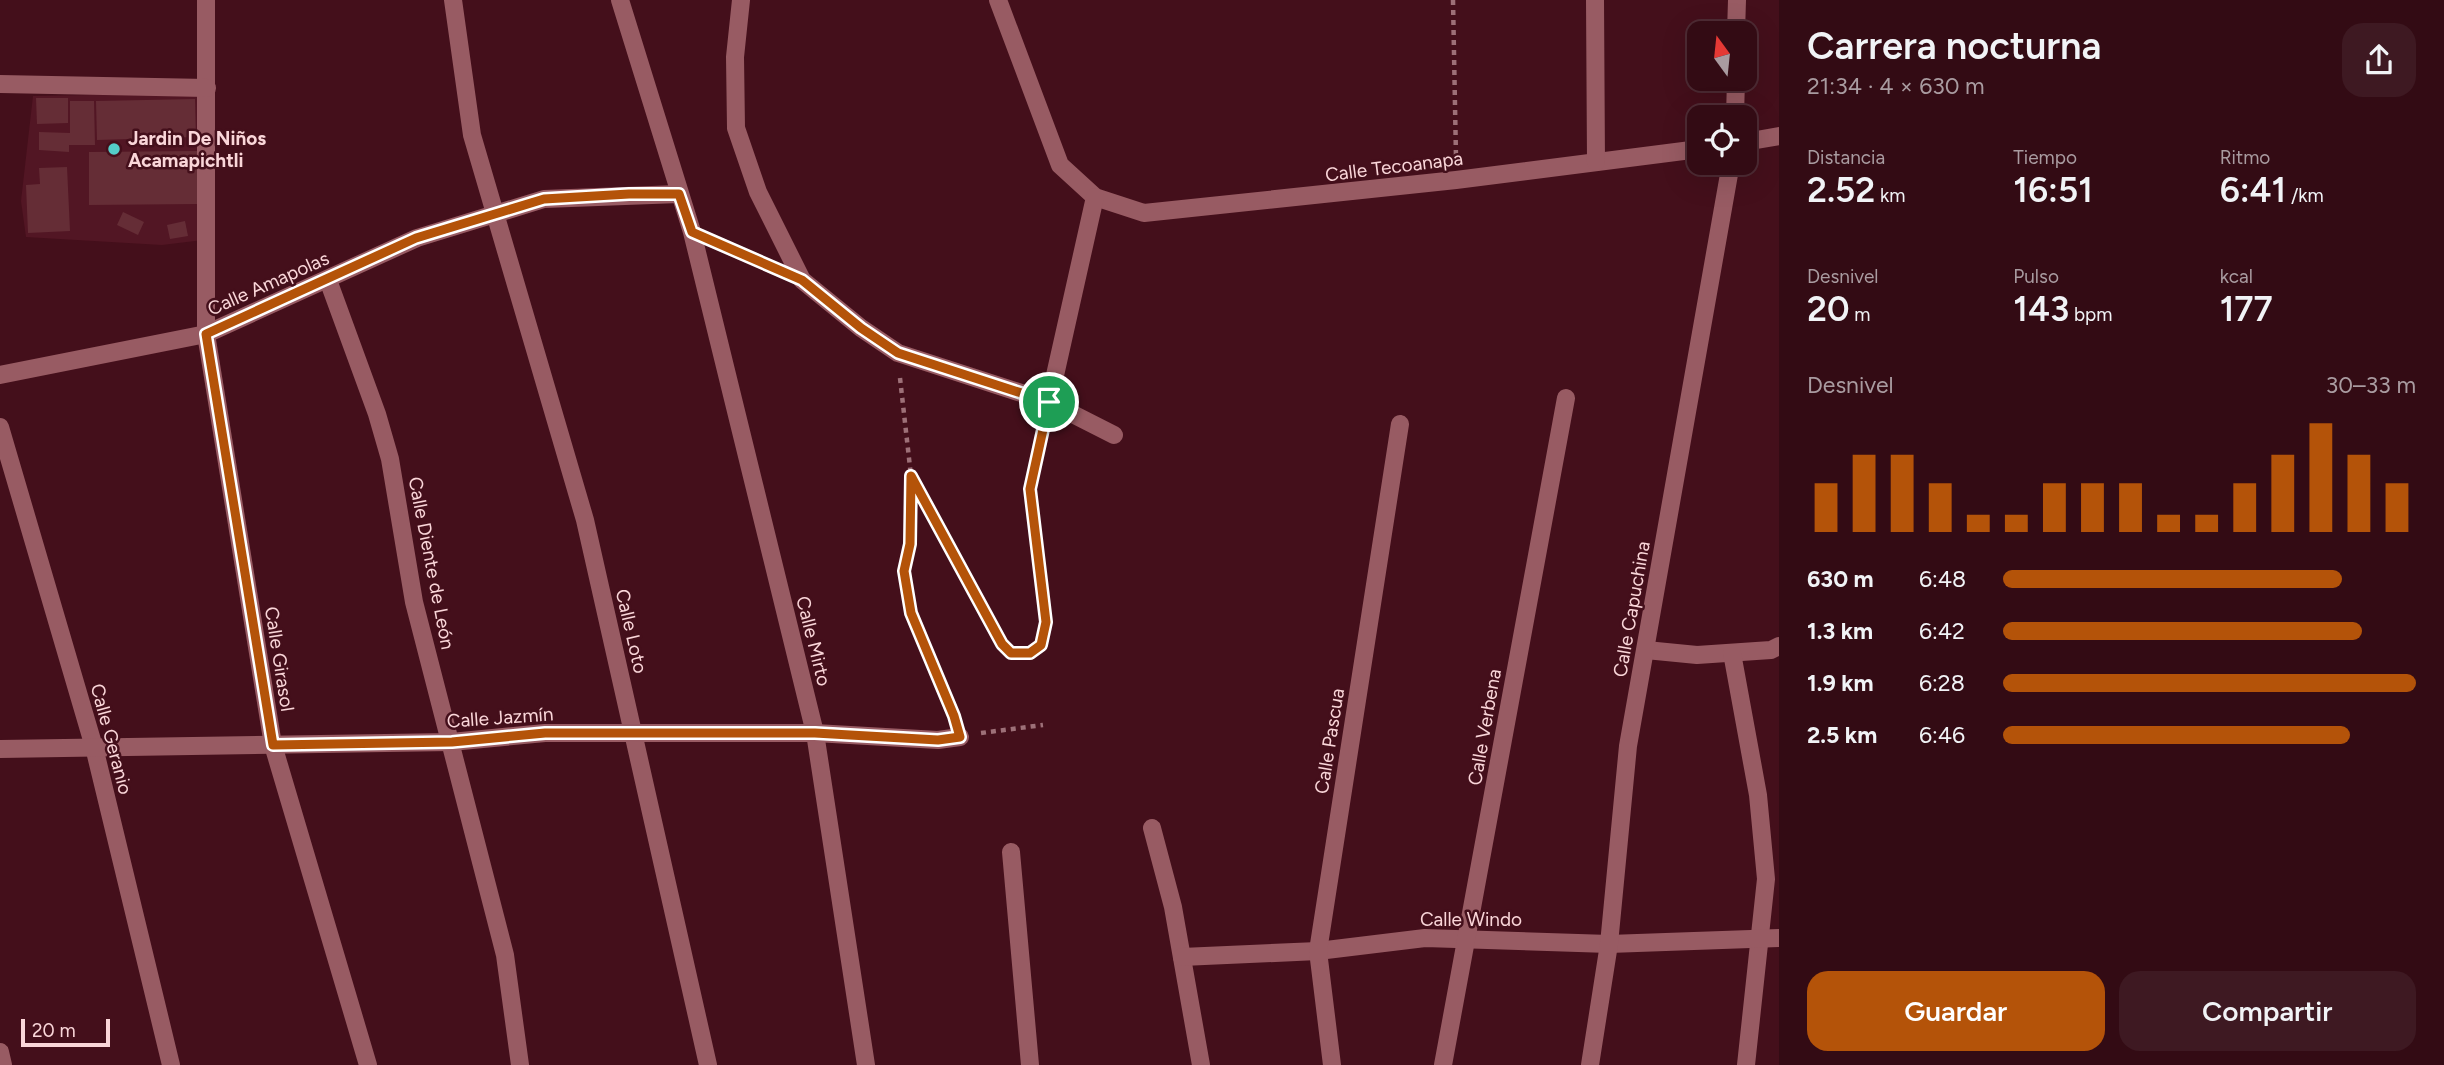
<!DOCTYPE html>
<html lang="es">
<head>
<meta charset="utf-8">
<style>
  :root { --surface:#330b14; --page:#3e1922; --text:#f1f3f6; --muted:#a99ba0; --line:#4e2b34; --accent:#b45309 }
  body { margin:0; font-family:Figtree,sans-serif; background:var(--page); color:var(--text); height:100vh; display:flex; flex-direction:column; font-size:26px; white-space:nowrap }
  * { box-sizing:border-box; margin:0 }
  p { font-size:23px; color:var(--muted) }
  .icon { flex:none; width:38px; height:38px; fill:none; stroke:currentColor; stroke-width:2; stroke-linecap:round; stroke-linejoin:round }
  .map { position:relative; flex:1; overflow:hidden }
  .panel { display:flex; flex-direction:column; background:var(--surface); width:665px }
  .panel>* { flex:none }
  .needle { width:46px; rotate:345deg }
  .controls { position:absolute; left:1687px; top:21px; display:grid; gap:14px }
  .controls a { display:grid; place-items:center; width:70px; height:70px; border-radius:14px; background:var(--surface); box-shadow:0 7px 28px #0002,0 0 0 2px var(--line); font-size:35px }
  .scale { position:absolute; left:21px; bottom:18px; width:89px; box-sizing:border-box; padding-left:7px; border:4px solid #fad6d9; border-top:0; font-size:19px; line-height:24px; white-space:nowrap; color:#fad6d9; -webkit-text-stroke:5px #440f1b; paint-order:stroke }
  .pin { position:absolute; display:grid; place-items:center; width:60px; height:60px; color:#fff; margin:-30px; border:4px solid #fff; border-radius:50%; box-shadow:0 2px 7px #0007 }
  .round { display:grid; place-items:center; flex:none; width:74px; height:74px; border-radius:21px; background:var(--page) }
  .summary { display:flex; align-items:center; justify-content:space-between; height:119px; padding:0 28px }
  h1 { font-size:38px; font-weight:600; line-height:52px }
  .figures { display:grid; grid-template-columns:repeat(3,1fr); gap:10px; height:119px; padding:7px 28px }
  .figures div { display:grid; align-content:center }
  .figures b { font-size:35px; font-weight:600 }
  .figures small { font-size:19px; font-weight:400 }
  .figures p { font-size:19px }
  .chart { height:196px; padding:14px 28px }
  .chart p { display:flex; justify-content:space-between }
  .chart svg { width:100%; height:126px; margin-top:7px; stroke:var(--accent); stroke-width:6 }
  .button { display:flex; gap:14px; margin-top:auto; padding:14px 28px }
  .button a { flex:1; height:80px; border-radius:21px; background:var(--accent); color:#fff; font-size:28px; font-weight:600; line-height:80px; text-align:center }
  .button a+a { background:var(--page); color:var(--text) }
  ul { padding:0 28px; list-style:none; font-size:23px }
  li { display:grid; grid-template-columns:112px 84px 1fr; align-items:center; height:52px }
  li i { height:18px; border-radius:9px; background:var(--accent) }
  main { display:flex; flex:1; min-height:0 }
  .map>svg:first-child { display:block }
  .built { fill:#521624 }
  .building { fill:#652d36 }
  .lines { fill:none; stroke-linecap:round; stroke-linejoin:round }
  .path { stroke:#9d7078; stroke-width:4.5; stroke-dasharray:5 5; stroke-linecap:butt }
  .minor { stroke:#985b63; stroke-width:18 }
  .route-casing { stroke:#fff; stroke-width:14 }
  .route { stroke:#b45309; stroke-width:9 }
  .poi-dot { fill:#54cdc8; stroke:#440f1b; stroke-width:2.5 }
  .labels { text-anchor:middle; stroke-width:5; stroke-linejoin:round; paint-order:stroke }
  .poi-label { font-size:19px; font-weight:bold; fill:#fad6d9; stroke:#440f1b; text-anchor:start }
  .street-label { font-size:19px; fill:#fad6d9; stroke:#440f1b }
</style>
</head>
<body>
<main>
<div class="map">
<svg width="1779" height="1065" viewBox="0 0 1779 1065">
  <rect width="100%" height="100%" fill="#440f1b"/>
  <path class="built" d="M 201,93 L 203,240 L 162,245 L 26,237 L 21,201 L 33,96 Z"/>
  <g class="building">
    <path d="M 36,98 L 68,98 L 68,123 L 37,124 Z"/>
    <path d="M 195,99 L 196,137 L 97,140 L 96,101 Z"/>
    <path d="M 70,101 L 94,101 L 95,145 L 69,145 L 69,152 L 39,150 L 39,132 L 70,133 Z"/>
    <path d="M 197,151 L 197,204 L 89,205 L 89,152 Z"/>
    <path d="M 67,167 L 70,231 L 28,233 L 26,185 L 40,184 L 39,168 Z"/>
    <path d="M 123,212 L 144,222 L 138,235 L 117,225 Z"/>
    <path d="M 185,221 L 188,236 L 170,239 L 167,225 Z"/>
  </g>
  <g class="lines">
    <g class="path">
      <path d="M 1453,0 L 1456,158"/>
      <path d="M 719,244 L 769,266"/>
      <path d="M 900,378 L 911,476 L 910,544 L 904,571 L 911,613 L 954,716"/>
      <path d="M 911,476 L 1001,644 L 1011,653 L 1030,653 L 1041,645 L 1046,622 L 1030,489 L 1045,423"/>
      <path d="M 981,733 L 1043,725"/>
    </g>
    <g class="minor">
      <path d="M 206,0 L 206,334 L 273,745 L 368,1065"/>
      <path d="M 453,0 L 472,135 L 585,520 L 708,1065"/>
      <path d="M 620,0 L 692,232 L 815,733 L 866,1065"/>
      <path d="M 741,0 L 735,57 L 736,128 L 758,192 L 802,280 L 861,328 L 898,353 L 1049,402 L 1114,435"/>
      <path d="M 998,0 L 1060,165 L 1095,197 L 1144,213 L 1456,180 L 1699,149"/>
      <path d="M 1595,0 L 1596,162"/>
      <path d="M 1736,33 L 1737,0"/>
      <path d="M 0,84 L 207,88"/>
      <path d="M 1735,117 L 1736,79"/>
      <path d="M 1745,142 L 1779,136"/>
      <path d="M 328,280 L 377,414 L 390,459 L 414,602 L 505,955 L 520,1065"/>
      <path d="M 0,375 L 206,334 L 417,238 L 544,199 L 679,194"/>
      <path d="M 1049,402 L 1095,197"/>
      <path d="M 0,427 L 94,747 L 171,1065"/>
      <path d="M 1646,650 L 1697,655 L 1771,650 L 1779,646"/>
      <path d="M 1732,653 L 1758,795 L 1766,879 L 1746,1065"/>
      <path d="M 0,749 L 451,742 L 545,733 L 815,733 L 938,740 L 960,737"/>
      <path d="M 1152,828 L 1173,907 L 1201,1065"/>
      <path d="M 1011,852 L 1030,1065"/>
      <path d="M 1182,957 L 1318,951 L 1425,938 L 1609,944 L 1779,938"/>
      <path d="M 0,1052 L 3,1065"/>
      <path d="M 1332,1065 L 1318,951 L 1400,424"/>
      <path d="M 1443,1065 L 1566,398"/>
      <path d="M 1590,1065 L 1609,944 L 1628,746 L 1731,163"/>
    </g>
  </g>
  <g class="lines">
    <defs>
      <path id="route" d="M 629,194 L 679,194 L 692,232 L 802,280 L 861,328 L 898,353 L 1049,402 L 1030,489 L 1046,622 L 1041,645 L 1030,653 L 1011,653 L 1002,644 L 911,476 L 910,544 L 904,571 L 911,613 L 954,716 L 960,737 L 938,740 L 815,733 L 545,733 L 452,742 L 273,745 L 206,334 L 416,238 L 544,199 Z"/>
    </defs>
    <use href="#route" class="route-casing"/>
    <use href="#route" class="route"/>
  </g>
  <circle class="poi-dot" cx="114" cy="149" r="7"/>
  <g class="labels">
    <g class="poi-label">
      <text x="128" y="145">Jardin De Niños<tspan x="128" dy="22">Acamapichtli</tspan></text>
    </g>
    <g class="street-label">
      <text transform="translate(1394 166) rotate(-7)" y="7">Calle Tecoanapa</text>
      <text transform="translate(268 283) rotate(-24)" y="7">Calle Amapolas</text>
      <text transform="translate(432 563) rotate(79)" y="7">Calle Diente de León</text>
      <text transform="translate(1631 609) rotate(-80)" y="7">Calle Capuchina</text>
      <text transform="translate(632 631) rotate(77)" y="7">Calle Loto</text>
      <text transform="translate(814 641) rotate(76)" y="7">Calle Mirto</text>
      <text transform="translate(280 659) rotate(81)" y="7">Calle Girasol</text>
      <text transform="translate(500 717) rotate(-4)" y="7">Calle Jazmín</text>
      <text transform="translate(1484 727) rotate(-80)" y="7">Calle Verbena</text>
      <text transform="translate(112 739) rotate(75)" y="7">Calle Geranio</text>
      <text transform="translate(1329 741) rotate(-81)" y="7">Calle Pascua</text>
      <text x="1471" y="926">Calle Windo</text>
    </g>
  </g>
</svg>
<div class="controls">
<a><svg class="needle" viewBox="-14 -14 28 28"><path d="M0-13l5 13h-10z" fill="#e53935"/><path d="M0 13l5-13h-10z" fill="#a99ba0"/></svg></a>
<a><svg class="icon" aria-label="locate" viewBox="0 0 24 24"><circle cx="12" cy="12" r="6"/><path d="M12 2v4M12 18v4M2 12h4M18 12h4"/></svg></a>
</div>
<div class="scale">20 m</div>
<div class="pin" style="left:1049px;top:402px;background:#1e9e55"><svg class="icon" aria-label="arrive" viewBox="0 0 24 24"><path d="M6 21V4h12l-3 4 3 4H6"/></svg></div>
</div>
<section class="panel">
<div class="summary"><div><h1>Carrera nocturna</h1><p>21:34 · 4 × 630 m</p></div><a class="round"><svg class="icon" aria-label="share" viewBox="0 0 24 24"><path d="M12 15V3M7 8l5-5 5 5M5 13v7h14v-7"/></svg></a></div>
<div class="figures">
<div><p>Distancia</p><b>2.52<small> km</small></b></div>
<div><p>Tiempo</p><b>16:51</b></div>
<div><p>Ritmo</p><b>6:41<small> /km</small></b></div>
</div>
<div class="figures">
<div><p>Desnivel</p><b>20<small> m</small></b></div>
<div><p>Pulso</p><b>143<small> bpm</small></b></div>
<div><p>kcal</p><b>177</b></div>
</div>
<div class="chart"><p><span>Desnivel</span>30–33 m</p>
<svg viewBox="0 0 160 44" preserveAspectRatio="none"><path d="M5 44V27M15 44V17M25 44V17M35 44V27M45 44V38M55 44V38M65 44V27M75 44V27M85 44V27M95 44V38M105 44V38M115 44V27M125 44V17M135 44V6M145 44V17M155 44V27"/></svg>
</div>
<ul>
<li><b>630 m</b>6:48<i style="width:82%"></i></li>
<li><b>1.3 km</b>6:42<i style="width:87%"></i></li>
<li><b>1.9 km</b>6:28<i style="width:100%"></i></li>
<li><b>2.5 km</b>6:46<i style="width:84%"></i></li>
</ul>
<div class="button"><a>Guardar</a><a>Compartir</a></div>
</section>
</main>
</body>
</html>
